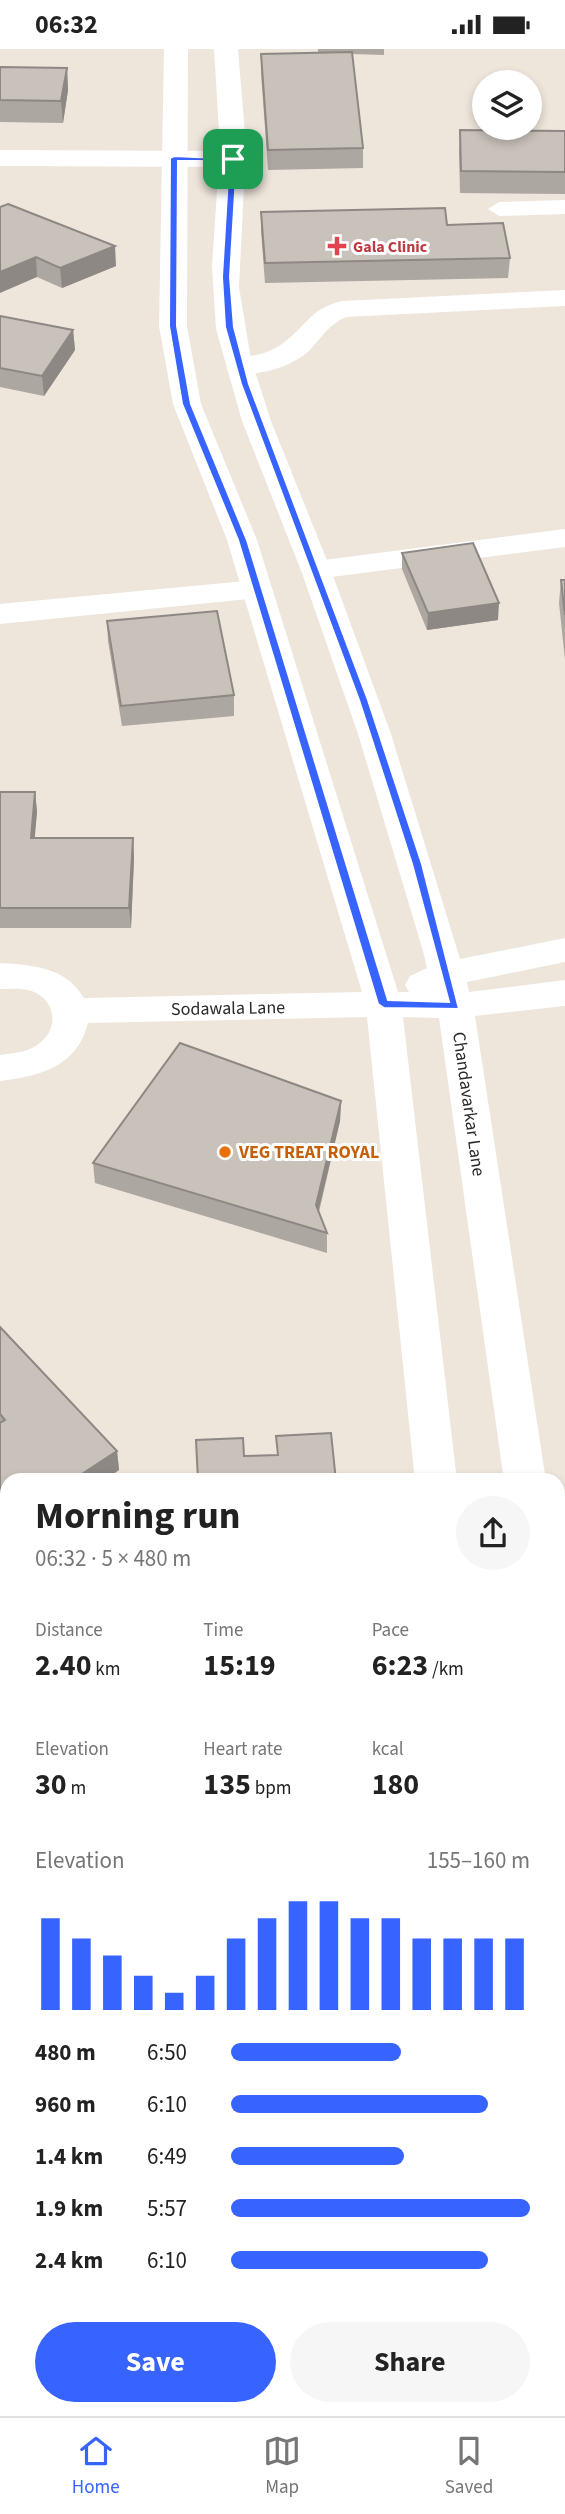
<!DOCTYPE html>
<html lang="en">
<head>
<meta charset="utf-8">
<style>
  :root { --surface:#fff; --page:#f6f6f6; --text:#222; --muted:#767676; --line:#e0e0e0; --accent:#3764ff }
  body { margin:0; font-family:"Source Sans 3",sans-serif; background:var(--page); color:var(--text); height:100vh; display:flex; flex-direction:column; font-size:26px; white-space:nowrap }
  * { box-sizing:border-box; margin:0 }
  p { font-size:23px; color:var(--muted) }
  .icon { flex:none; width:38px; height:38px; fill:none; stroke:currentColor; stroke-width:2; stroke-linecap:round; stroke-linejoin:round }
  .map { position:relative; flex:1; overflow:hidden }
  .panel { position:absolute; left:0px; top:1424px; width:565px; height:943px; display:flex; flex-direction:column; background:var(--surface); border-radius:21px 21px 0 0; box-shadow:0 4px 10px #0003 }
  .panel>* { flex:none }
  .controls { position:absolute; left:472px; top:21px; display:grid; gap:14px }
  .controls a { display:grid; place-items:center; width:70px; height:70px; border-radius:50%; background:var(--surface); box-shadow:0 4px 10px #0003; font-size:35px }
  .pin { position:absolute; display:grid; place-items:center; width:60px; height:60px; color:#fff; margin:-30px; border-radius:14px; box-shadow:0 4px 10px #0006 }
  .round { display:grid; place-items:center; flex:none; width:74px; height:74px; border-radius:37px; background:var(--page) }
  .headline { display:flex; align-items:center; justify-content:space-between; height:119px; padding:0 35px }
  h1 { font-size:38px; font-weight:700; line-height:52px }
  .stats { display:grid; grid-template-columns:repeat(3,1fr); gap:10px; height:119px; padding:7px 35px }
  .stats div { display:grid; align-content:center }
  .stats b { font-size:30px; font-weight:700 }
  .stats small { font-size:19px; font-weight:400 }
  .stats p { font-size:19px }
  .chart { height:196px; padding:14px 35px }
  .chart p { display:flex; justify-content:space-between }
  .chart svg { width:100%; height:126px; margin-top:7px; stroke:var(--accent); stroke-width:6 }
  .cta { display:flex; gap:14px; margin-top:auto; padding:14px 35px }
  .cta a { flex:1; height:80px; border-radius:42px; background:var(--accent); color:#fff; font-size:28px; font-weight:700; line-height:80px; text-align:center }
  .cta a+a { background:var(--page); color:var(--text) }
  ul { padding:0 35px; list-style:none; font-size:23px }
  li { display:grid; grid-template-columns:112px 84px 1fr; align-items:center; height:52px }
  li i { height:18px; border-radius:9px; background:var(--accent) }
  .status { display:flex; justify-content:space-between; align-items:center; height:49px; padding:0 35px; background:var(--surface); direction:ltr }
  .status svg { height:19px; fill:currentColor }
  .tab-bar { display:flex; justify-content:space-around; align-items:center; height:98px; border-top:2px solid var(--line); background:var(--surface); font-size:19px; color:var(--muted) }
  .tab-bar a { display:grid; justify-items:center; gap:4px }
  .tab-bar .current { color:var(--accent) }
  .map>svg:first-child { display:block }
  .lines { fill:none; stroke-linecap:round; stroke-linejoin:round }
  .lane { fill:#fff; fill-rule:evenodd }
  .street { fill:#fff; fill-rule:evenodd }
  .secondary { fill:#fff; fill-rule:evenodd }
  .wall { fill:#ada7a1 }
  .shaded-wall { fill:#8d8883 }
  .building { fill:#c9c2bb; stroke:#8d8883; stroke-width:2 }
  .route { fill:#3764ff; stroke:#fff; stroke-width:2; fill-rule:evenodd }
  .health-dot { fill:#e0444e; stroke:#fff; stroke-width:2.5 }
  .food-dot { fill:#e8710a; stroke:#fff; stroke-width:2.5 }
  .labels { text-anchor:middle; stroke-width:6; stroke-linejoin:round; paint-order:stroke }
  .far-health-label { font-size:16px; font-weight:bold; fill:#be3a42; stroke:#fff; text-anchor:start }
  .street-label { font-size:18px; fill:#2a2a2a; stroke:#fff }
  .food-label { font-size:18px; font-weight:bold; fill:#c56008; stroke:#fff; text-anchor:start }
</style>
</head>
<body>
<div class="status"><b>06:32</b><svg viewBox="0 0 49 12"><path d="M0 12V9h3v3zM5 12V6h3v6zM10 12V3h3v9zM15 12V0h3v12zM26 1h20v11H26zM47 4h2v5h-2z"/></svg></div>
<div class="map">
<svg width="565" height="2367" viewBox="0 0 565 2367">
  <rect width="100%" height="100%" fill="#eee5db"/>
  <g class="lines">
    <path class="lane" d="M 565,151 L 565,165 L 499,167 L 488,160 L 499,153 Z"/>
    <g class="street">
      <path d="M 0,101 L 233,102 L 242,104 L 246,110 L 242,116 L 233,118 L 0,117 Z"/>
      <path d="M 565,241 L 565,257 L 346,268 C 329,275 321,289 309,302 C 290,319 254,329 230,323 L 226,317 L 230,311 C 247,307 264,307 279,297 C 305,280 308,260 342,252 Z"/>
      <path d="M 565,480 L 565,498 L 316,530 L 305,528 L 301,521 L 305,514 L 316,512 Z"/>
      <path d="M 257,531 L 268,534 L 273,541 L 268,548 L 0,575 L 0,555 Z"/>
    </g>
    <g class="secondary">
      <path d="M 164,0 L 188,0 L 187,277 L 201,355 L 257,491 L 398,943 L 409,943 L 405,936 L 410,927 L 427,919 L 423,902 L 358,685 L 302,524 L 242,372 L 216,280 L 212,217 L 220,97 L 214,0 L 238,0 L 246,97 L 239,238 L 251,310 L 271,372 L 332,524 L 391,685 L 460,910 L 565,889 L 565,913 L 467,933 L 469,943 L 565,931 L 565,957 L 475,967 L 546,1432 L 504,1432 L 439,969 L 403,968 L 457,1432 L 415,1432 L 367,968 L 88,974 C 77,1018 40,1027 0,1032 L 0,1006 C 15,1004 31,1003 42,992 C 61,975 53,947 28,941 C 20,939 9,940 0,940 L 0,914 C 32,916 66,918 84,949 L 362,943 L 227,491 L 173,355 L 159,277 Z"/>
      <path d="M 558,1642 L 565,1644 L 565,1727 L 558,1724 Z"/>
      <path d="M 558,2349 L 563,2367 L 511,2367 L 511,2361 L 558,2361 Z"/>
    </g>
  </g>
  <g class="wall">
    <path d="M 318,0 L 384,0 L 384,6 L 352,5 L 363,99 L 363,119 L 268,121 L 261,24 L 261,5 L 318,3 Z"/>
    <path d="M 0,18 L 67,19 L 68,41 L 63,74 L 0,73 Z"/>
    <path d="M 460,81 L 565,82 L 565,145 L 460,144 L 459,103 Z"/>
    <path d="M 0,158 L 116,217 L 62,239 L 37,228 Z"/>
    <path d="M 261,163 L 447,176 L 510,209 L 508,229 L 265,234 L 261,182 Z"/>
    <path d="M 0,267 L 73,281 L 75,301 L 44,347 L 0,338 Z"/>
    <path d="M 402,504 L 498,571 L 427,581 L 402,520 Z"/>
    <path d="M 561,531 L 565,531 L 565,611 L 559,554 Z"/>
    <path d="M 107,572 L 234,646 L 234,667 L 122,677 L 108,592 Z"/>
    <path d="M 0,743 L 35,743 L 37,763 L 34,789 L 133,789 L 134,809 L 131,879 L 0,879 Z"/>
    <path d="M 341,1052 L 340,1072 L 319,1163 L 327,1184 L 327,1204 L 95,1134 L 93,1114 Z"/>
    <path d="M 0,1278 L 117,1402 L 119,1421 L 103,1432 L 7,1432 L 7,1491 L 0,1483 Z"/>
  </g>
  <g class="shaded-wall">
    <path d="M 67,19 L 68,41 L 63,74 L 61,52 Z"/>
    <path d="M 115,197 L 116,217 L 62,239 L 60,219 Z"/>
    <path d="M 36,208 L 37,228 L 0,244 L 0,223 Z"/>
    <path d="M 73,281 L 75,301 L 44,347 L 42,327 Z"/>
    <path d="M 499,554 L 498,571 L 427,581 L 428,564 Z"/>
    <path d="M 35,743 L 37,763 L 33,809 L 31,789 Z"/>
    <path d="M 133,789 L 134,809 L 131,879 L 129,859 Z"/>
    <path d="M 341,1052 L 340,1072 L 315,1176 L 316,1156 Z"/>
    <path d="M 117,1402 L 119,1421 L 103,1432 L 71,1432 Z"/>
  </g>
  <g class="building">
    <path d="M 352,3 L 363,99 L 268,101 L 261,5 Z"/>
    <path d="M 0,18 L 67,19 L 61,52 L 0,51 Z"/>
    <path d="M 460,81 L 565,82 L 565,123 L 461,122 Z"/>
    <path d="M 8,155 L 115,197 L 60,219 L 36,208 L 0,223 L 0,158 Z"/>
    <path d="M 445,159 L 447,176 L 503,174 L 510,209 L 265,214 L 261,163 Z"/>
    <path d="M 0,267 L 73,281 L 42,327 L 0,319 Z"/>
    <path d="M 473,494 L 499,554 L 428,564 L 402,504 Z"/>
    <path d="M 561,531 L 565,531 L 565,566 Z"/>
    <path d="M 217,562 L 234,646 L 121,657 L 107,572 Z"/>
    <path d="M 0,743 L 35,743 L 31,789 L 133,789 L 129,859 L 0,859 Z"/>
    <path d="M 180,994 L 341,1052 L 316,1156 L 327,1184 L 93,1114 Z"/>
    <path d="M 0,1278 L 117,1402 L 71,1432 L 7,1432 L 7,1473 L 6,1474 L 0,1467 L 0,1374 L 5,1371 L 0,1365 Z"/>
    <path d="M 331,1384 L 336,1432 L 198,1432 L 196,1391 L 243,1389 L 244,1407 L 278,1406 L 276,1387 Z"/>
  </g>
  <path class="route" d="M 174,107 L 237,110 L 230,228 L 234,278 L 249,335 L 368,651 L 422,815 L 459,960 L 384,959 L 378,955 L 238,491 L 182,355 L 169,277 L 170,109 ZM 178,112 L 229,112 L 222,228 L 225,278 L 241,335 L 359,651 L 412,815 L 449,953 L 388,951 L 247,491 L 191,355 L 177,277 Z"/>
  <path class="health-dot" d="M333.5 186.5h7v7h7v7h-7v7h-7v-7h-7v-7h7z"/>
  <circle class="food-dot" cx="225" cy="1103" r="7"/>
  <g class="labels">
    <g class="far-health-label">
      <text x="353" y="203">Gala Clinic</text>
    </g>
    <g class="street-label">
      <text transform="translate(228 959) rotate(-1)" y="6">Sodawala Lane</text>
      <text transform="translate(469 1055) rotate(82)" y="6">Chandavarkar Lane</text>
    </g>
    <g class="food-label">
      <text x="239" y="1109">VEG TREAT ROYAL</text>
    </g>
  </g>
</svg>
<div class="controls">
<a><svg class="icon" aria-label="layers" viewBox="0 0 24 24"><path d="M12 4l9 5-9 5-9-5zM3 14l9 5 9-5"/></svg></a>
</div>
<div class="pin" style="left:233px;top:110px;background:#1e9e55"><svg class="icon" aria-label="arrive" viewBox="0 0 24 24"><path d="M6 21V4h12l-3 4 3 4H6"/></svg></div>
<section class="panel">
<div class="headline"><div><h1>Morning run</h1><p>06:32 · 5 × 480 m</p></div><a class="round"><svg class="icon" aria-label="share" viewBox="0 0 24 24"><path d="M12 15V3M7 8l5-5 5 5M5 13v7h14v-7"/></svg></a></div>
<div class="stats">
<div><p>Distance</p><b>2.40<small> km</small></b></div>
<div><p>Time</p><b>15:19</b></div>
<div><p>Pace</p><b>6:23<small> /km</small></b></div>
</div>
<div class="stats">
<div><p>Elevation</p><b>30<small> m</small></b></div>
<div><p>Heart rate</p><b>135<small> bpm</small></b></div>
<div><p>kcal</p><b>180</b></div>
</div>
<div class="chart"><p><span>Elevation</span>155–160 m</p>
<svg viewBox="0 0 160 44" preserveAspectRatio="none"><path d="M5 44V12M15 44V19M25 44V25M35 44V32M45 44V38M55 44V32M65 44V19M75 44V12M85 44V6M95 44V6M105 44V12M115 44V12M125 44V19M135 44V19M145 44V19M155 44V19"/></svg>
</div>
<ul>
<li><b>480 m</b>6:50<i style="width:57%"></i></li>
<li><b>960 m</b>6:10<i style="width:86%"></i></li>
<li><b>1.4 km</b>6:49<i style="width:58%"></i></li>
<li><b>1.9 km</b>5:57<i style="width:100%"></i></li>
<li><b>2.4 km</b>6:10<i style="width:86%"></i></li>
</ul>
<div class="cta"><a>Save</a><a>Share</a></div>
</section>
</div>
<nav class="tab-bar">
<a class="current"><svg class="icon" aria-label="home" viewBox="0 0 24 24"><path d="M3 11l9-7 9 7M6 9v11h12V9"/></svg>Home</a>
<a><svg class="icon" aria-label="map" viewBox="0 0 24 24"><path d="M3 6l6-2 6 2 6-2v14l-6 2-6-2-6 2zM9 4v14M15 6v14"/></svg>Map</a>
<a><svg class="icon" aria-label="saved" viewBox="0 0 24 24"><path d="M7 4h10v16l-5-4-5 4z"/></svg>Saved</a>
</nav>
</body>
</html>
